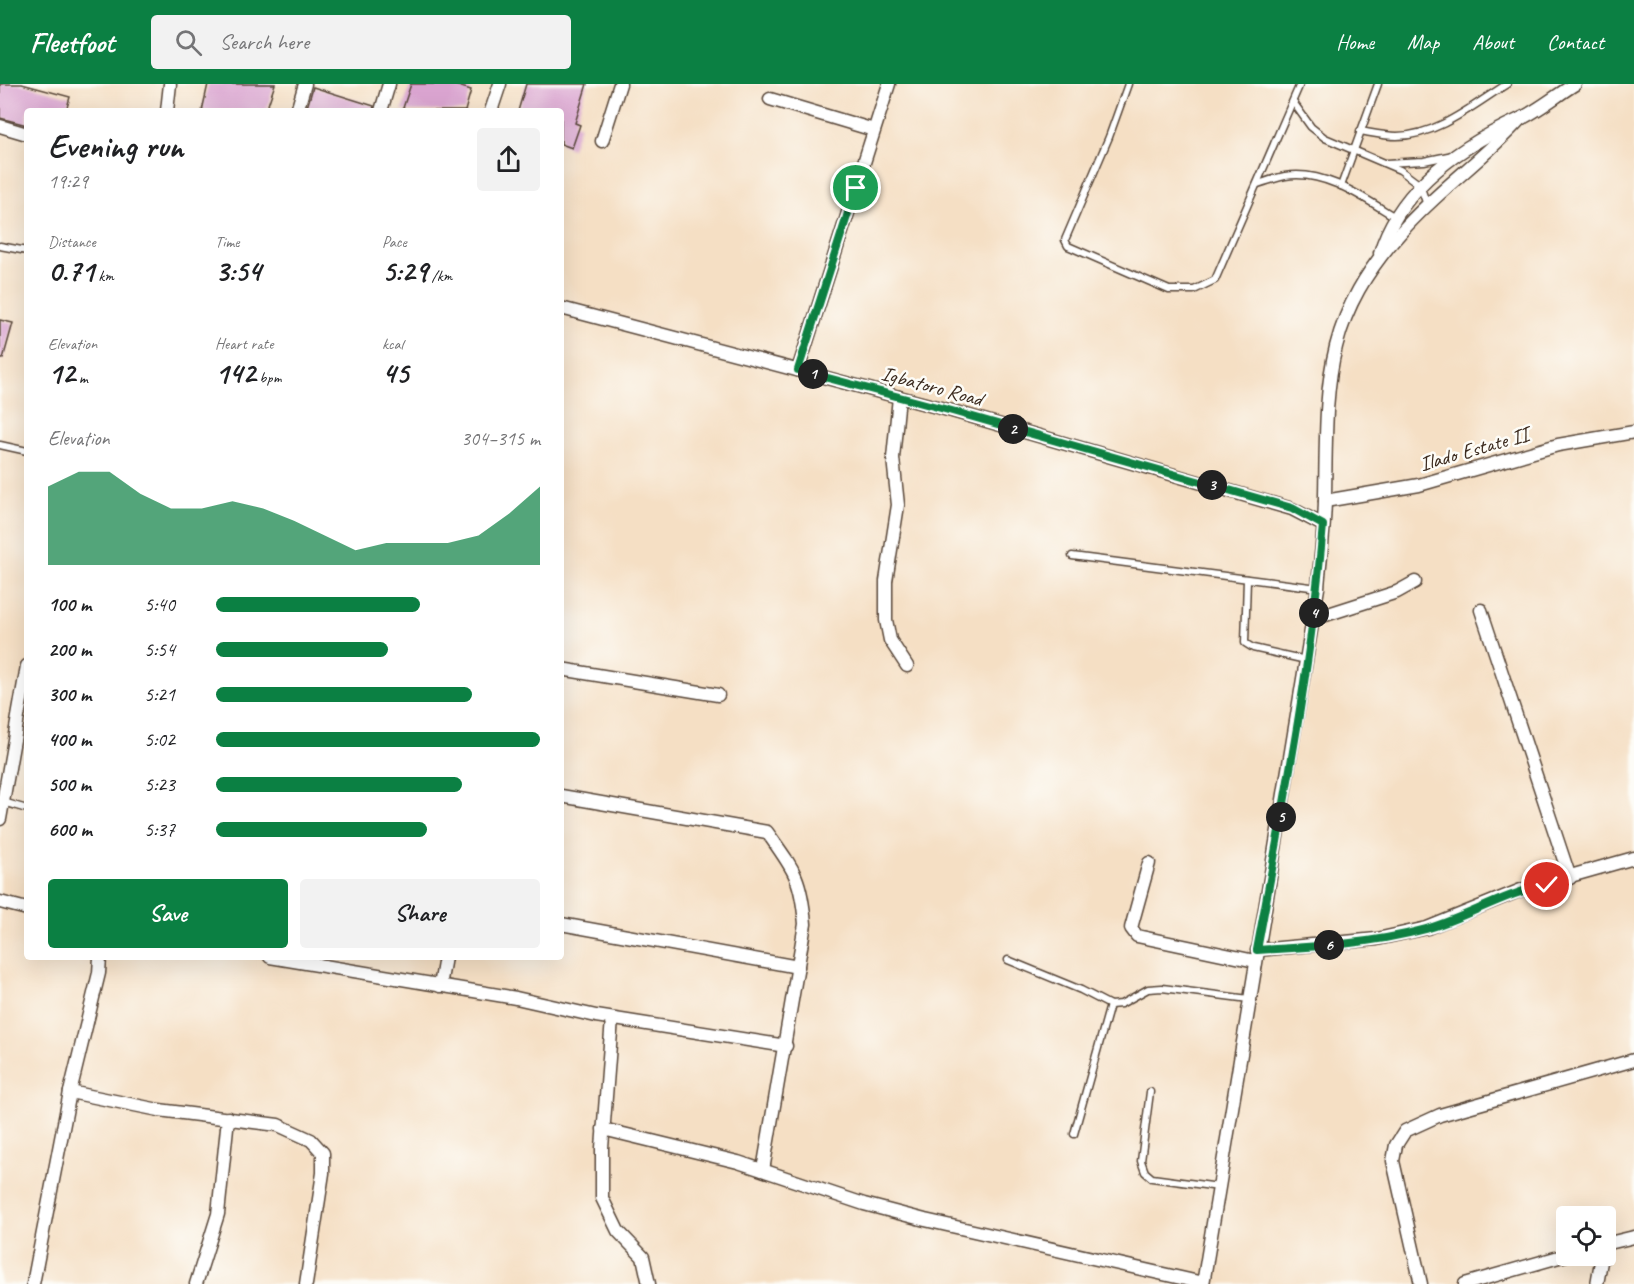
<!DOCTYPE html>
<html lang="en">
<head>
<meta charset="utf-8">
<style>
  :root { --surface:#fff; --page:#f2f2f2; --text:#202124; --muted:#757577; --accent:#0b8043 }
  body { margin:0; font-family:Caveat,sans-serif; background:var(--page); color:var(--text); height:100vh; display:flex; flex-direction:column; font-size:22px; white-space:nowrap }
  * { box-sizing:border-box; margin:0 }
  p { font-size:20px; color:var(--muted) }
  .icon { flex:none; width:33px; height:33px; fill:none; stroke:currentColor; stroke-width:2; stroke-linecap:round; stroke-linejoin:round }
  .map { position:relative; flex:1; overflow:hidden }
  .drawer { position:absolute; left:24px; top:24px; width:540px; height:852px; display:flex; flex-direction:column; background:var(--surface); border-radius:6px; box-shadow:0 6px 24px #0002 }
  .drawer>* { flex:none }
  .tools { position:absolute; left:1556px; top:1122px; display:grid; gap:12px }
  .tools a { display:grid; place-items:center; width:60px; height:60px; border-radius:6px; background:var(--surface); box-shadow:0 6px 24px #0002; font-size:30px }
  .pin { position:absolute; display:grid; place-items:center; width:51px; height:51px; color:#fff; margin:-26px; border:3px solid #fff; border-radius:50%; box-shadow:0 2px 6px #0007 }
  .km { position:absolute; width:30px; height:30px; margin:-15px; border-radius:50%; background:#222; color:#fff; font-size:16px; line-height:30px; text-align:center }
  .round { display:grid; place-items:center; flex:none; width:63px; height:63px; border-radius:6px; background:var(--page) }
  .summary { display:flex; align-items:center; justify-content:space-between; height:102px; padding:0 24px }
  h1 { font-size:33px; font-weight:800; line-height:45px }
  .stats { display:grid; grid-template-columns:repeat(3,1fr); gap:9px; height:102px; padding:6px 24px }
  .stats div { display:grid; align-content:center }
  .stats b { font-size:30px; font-weight:800 }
  .stats small { font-size:16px; font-weight:400 }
  .stats p { font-size:16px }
  .chart { height:168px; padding:12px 24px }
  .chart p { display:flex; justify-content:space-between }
  .chart svg { width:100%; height:108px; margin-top:6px; fill:var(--accent); opacity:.7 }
  .cta { display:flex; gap:12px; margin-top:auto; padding:12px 24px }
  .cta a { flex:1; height:69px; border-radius:6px; background:var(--accent); color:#fff; font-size:24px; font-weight:800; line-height:69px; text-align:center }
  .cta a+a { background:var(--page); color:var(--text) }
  ul { padding:0 24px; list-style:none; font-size:20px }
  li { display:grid; grid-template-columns:96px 72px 1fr; align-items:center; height:45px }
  li i { height:15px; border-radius:8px; background:var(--accent) }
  header { display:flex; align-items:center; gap:36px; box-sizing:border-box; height:84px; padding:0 30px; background:var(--accent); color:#fff }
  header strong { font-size:28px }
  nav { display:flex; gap:33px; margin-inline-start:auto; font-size:21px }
  .search { width:420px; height:54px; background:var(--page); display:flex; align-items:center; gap:15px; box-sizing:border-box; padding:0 21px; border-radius:6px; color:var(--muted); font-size:22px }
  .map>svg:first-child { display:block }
  .building { fill:#daa4d0 }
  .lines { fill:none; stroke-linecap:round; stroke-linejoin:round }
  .lane-casing { stroke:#574537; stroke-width:9 }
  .street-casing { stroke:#574537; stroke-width:15 }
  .lane { stroke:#fff; stroke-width:6 }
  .street { stroke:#fff; stroke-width:12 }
  .route-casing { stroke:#fff; stroke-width:12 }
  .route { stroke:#0b8043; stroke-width:8 }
  .labels { text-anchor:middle; stroke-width:5; stroke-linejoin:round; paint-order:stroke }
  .street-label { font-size:21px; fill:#3b2a1e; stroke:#fdfcf7 }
</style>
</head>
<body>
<header>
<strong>Fleetfoot</strong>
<div class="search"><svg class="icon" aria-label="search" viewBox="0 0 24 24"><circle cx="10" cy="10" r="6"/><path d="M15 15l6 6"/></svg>Search here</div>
<nav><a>Home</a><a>Map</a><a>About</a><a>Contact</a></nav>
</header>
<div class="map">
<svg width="1634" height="1200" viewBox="0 0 1634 1200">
  <rect width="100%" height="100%" fill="#fdfcf7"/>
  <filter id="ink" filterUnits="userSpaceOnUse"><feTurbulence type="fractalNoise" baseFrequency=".0167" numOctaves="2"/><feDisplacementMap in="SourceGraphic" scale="12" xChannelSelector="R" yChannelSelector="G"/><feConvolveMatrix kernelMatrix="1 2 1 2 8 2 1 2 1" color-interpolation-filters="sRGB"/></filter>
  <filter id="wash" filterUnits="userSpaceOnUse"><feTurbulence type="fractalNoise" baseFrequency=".008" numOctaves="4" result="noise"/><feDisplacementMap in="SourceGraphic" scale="24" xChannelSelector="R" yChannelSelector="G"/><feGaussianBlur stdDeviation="1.35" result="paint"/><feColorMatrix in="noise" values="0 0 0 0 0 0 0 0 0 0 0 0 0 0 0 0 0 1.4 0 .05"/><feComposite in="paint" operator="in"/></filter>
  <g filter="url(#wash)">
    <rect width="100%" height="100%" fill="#f5dfc4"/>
    <g id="blocks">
      <g class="building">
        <path d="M 0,0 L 22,0 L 70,13 L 66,27 L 27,27 L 27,41 L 0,34 Z"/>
        <path d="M 208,0 L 275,0 L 266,27 L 202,27 Z"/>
        <path d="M 411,0 L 452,0 L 471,6 L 465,27 L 402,27 Z"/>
        <path d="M 526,0 L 587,0 L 575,39 L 580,41 L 572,64 L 561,60 L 561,27 L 518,27 Z"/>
        <path d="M 313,3 L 374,22 L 373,27 L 306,27 Z"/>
        <path d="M 0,236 L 13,239 L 3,275 L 0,275 Z"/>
      </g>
    </g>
  </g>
  <g filter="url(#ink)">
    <use href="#blocks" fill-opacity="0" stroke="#574537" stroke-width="1.5"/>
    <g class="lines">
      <defs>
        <g id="lane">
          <path d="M 1128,0 L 1109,53 L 1065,156 L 1068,162 L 1169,206 L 1194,206 L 1215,196 L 1300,0"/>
          <path d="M 1293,18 L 1311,43 L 1325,54 L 1400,86 L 1420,101 L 1427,121"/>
          <path d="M 1360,47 C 1372,49 1385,52 1397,52 C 1437,52 1475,20 1507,0"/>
          <path d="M 1386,79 L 1424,77 L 1453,71"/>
          <path d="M 1258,100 C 1267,97 1276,94 1285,92 C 1324,85 1364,114 1395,133"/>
          <path d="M 1341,102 L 1378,0"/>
          <path d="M 0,162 L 27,167"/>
          <path d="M 0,361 L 27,367"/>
          <path d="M 1072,472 L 1318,504"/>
          <path d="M 1247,495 L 1245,559 L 1253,564 L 1306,576"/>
          <path d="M 3,718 L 27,725"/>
          <path d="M 1008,876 L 1081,906 L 1110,921 L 1121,920 L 1148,905 L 1162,904 L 1249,915"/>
          <path d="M 1150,1008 L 1141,1077 L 1145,1088 L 1152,1094 L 1219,1103"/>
          <path d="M 1074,1050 L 1110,921"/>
        </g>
        <g id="street">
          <path d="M 770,15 L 874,46"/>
          <path d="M 167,27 L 170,0"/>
          <path d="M 297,27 L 305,0"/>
          <path d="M 381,27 L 389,0"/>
          <path d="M 491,27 L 500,0"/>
          <path d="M 0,42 L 27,50"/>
          <path d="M 602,57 L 620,0"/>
          <path d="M 1380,169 C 1399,104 1461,62 1520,35 C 1539,26 1557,11 1575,0"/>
          <path d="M 561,224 L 952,327 L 1292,425 L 1323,441"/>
          <path d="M 798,286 L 889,0"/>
          <path d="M 899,313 L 893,374 L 898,421 L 886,497 L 886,536 L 890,556 L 907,582"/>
          <path d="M 1325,417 L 1419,401 L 1558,361 L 1634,348"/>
          <path d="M 1481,526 L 1570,794"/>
          <path d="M 1313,535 L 1397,508 L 1415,498"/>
          <path d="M 561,585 L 718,611"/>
          <path d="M 561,712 L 767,748 C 794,786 801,793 805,840 L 763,1086"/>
          <path d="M 0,735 L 27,582"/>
          <path d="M 1149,779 L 1131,844 L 1137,852 L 1255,877"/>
          <path d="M 0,818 L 27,825"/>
          <path d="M 561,840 L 798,883"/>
          <path d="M 1257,866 L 1377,855 L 1427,844 L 1521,806 L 1634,774"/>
          <path d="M 270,873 L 516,914 L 596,932 L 786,962"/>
          <path d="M 440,902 L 445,873"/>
          <path d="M 612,935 L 602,1064 L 602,1114 L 618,1147 L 643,1173 L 649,1200"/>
          <path d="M 70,1008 L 159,1026 L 278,1041 L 311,1056 L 323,1069 L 323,1089 L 306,1200"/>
          <path d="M 603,1045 L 738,1078 L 864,1120 L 925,1136 L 1203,1199"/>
          <path d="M 1605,1160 L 1634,1153"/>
          <path d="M 33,1200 L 70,1008 L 99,889 L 100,873"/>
          <path d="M 196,1200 L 218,1130 L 228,1034"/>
          <path d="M 1203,1200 L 1318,504 C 1320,474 1325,443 1325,413 C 1327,302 1321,236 1402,147 C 1438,106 1484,75 1520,35"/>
          <path d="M 1421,1200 L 1393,1077 L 1396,1061 L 1405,1047 L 1440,1031 L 1634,976"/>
          <path d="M 1465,1200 L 1566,1171"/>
          <path d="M 1597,1200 L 1602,1172"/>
        </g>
      </defs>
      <use href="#lane" class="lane-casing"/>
      <use href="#street" class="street-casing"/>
      <use href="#lane" class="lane"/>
      <use href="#street" class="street"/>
    </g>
  </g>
  <g class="lines" filter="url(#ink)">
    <defs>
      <path id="route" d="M 856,104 L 798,286 L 952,327 L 1292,424 L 1323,441 C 1311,584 1283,725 1257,866 C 1314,863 1371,860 1426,845 C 1468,833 1504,809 1547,801"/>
    </defs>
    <use href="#route" class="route-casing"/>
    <use href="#route" class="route"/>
  </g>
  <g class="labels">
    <g class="street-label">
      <text transform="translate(932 302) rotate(15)" y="7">Igbatoro Road</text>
      <text transform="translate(1474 365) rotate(-16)" y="7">Ilado Estate II</text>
    </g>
  </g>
</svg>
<div class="tools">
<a><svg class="icon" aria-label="locate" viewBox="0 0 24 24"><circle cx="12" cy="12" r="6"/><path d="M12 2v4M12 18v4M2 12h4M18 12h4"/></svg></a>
</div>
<div class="pin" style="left:856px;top:104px;background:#1e9e55"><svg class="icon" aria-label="arrive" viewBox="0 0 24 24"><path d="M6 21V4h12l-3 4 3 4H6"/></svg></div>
<div class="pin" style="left:1547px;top:801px;background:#d93025"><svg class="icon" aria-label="check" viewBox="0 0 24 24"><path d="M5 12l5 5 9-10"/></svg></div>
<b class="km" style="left:813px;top:290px">1</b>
<b class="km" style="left:1013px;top:345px">2</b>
<b class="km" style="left:1212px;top:401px">3</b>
<b class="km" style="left:1314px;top:529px">4</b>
<b class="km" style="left:1281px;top:733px">5</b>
<b class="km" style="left:1329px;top:861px">6</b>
<section class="drawer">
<div class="summary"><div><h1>Evening run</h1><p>19:29</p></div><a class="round"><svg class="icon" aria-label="share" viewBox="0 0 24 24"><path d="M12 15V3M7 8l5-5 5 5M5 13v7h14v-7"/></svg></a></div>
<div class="stats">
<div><p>Distance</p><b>0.71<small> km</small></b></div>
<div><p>Time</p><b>3:54</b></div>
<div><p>Pace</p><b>5:29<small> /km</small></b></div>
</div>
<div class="stats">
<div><p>Elevation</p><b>12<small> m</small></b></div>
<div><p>Heart rate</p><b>142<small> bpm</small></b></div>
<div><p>kcal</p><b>45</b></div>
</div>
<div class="chart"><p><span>Elevation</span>304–315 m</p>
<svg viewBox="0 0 160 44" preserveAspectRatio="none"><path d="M0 44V12L10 6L20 6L30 15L40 21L50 21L60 18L70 21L80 26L90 32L100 38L110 35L120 35L130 35L140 32L150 23L160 12V44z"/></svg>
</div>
<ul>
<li><b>100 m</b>5:40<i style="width:63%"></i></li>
<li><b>200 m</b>5:54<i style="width:53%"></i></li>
<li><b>300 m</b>5:21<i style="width:79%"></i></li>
<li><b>400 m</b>5:02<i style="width:100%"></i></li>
<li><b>500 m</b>5:23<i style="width:76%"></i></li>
<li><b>600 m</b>5:37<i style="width:65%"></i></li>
</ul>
<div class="cta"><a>Save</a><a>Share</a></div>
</section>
</div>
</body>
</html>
